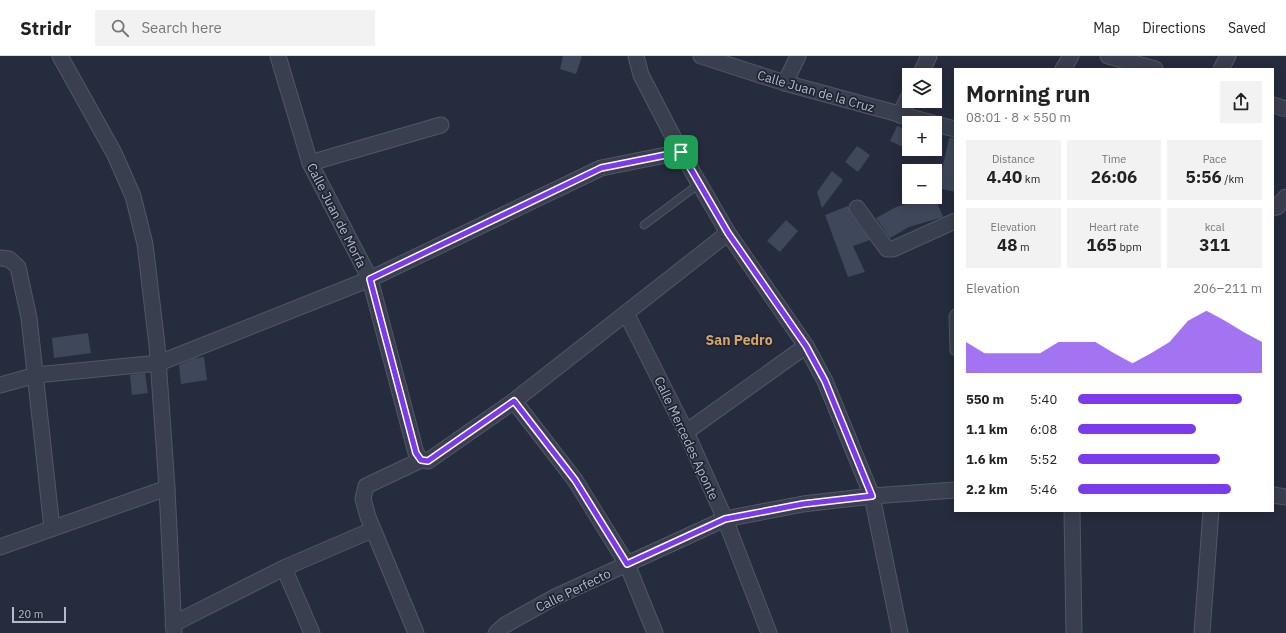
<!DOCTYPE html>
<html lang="en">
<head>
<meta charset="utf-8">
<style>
  :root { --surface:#fff; --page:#f2f2f2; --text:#222; --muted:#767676; --line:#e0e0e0; --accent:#7c3aed }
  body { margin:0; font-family:"IBM Plex Sans",sans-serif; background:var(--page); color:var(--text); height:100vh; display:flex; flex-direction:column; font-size:15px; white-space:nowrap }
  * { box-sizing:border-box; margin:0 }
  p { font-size:13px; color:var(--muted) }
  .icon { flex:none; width:22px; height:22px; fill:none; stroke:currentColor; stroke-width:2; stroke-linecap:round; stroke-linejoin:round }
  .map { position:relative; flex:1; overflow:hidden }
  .side { position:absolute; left:954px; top:12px; width:320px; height:444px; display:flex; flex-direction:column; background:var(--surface); border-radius:0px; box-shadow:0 2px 10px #0003 }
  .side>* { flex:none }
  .fabs { position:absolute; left:902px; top:12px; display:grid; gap:8px }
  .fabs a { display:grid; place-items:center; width:40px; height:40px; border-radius:0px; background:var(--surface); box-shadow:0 2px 10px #0003; font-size:20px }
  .scale { position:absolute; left:12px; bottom:10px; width:54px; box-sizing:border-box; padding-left:4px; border:2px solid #b5bac9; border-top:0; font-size:11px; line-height:14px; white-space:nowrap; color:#b5bac9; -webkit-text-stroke:3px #1e2433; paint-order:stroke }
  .pin { position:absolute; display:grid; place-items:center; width:34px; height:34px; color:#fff; margin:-17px; border-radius:8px; box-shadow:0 2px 6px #0006 }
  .round { display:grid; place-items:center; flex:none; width:42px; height:42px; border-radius:0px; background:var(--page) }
  .head { display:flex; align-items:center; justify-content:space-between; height:68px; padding:0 12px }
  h1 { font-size:22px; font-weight:700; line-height:30px }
  .metrics { display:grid; grid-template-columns:repeat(3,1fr); gap:6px; height:68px; padding:4px 12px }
  .metrics div { display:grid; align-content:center; border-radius:0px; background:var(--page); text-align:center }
  .metrics b { font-size:17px; font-weight:700 }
  .metrics small { font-size:11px; font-weight:400 }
  .metrics p { font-size:11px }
  .chart { height:112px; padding:8px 12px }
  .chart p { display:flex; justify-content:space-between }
  .chart svg { width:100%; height:72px; margin-top:4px; fill:var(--accent); opacity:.7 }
  ul { padding:0 12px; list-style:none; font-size:13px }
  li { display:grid; grid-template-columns:64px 48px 1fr; align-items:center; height:30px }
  li i { height:10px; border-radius:5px; background:var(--accent) }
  header { display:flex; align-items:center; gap:24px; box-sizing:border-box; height:56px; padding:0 20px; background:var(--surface); border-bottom:1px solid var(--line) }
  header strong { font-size:19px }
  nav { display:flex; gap:22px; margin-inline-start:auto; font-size:14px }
  .search { width:280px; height:36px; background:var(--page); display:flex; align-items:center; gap:10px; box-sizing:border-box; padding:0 14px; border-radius:0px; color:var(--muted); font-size:15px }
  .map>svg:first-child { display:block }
  .building { fill:#3f475b }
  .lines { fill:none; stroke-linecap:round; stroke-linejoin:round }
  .lane-casing { stroke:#515766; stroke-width:9 }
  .street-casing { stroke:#515766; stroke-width:17 }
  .lane { stroke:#393f4e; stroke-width:7 }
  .street { stroke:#393f4e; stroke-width:15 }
  .route-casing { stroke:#fff; stroke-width:8 }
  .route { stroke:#7c3aed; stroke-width:5 }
  .labels { text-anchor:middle; stroke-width:3.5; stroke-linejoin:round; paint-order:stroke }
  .street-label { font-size:13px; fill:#b5bac9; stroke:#1e2433 }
  .neighbourhood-label { font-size:14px; font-weight:bold; fill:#d3a567; stroke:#1e2433 }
</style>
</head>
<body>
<header>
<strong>Stridr</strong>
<div class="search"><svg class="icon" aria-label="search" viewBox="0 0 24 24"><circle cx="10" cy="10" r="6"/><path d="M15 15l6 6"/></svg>Search here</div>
<nav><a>Map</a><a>Directions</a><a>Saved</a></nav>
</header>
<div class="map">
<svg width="1286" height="577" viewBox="0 0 1286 577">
  <rect width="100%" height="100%" fill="#252c3e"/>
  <g class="building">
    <path d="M 563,0 L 582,0 L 576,18 L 560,13 Z"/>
    <path d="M 897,70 L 909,75 L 909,84 L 905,92 L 890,85 Z"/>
    <path d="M 949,82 L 955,82 L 955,136 L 938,132 Z"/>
    <path d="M 857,90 L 870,99 L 858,116 L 845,106 Z"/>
    <path d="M 832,115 L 843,124 L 822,152 L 817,136 Z"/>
    <path d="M 905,141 L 935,141 L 943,161 L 909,171 L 890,182 L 876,162 L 896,151 L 907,148 Z"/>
    <path d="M 848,150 L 850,157 L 870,184 L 853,190 L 865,216 L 848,221 L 825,159 Z"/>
    <path d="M 786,164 L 798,175 L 780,196 L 767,185 Z"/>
    <path d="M 88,277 L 91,297 L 54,302 L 52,282 Z"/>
    <path d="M 204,301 L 207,324 L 181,328 L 179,309 L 195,302 Z"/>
    <path d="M 145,317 L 148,337 L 132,339 L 130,319 Z"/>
  </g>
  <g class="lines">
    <defs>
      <g id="lane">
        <path d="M 644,169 L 699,128"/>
        <path d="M 954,295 L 953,260 L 955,257"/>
      </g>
      <g id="street">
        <path d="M 60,0 L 114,97 L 133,140 L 145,188 L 157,289 L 167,432 L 174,577"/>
        <path d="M 278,0 L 310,107 L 370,223 L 416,397 L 421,404 L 428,405 L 514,345 L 728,177"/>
        <path d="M 636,0 L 641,19 L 681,96 L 728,177 L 806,290 L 825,325 L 872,440 L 900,577"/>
        <path d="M 701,0 L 785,27 L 932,67"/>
        <path d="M 1108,0 L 1155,13"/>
        <path d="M 1063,13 L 1071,0"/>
        <path d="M 1221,13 L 1228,0"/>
        <path d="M 920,19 L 929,0"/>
        <path d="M 785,27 L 798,0"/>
        <path d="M 1273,49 L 1286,53"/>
        <path d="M 900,59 L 909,40"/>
        <path d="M 935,68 L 955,73"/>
        <path d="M 310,107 L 441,69"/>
        <path d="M 857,152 L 887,193 L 893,193 L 955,165"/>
        <path d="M 1273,152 L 1277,151 L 1286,141"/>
        <path d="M 0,202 L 9,203 L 18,211 L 29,262 L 52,472"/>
        <path d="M 626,257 L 686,376 L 725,463 L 769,577"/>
        <path d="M 0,329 L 36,319 L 159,307 L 370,223 L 601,112 L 681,96"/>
        <path d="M 514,345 L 575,424 L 627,508 L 655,577"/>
        <path d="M 686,376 L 806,290"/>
        <path d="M 1273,439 L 1286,441"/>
        <path d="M 1072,455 L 1074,577"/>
        <path d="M 0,491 L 167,432"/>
        <path d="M 284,512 L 372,474"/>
        <path d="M 173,568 L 284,512 L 312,577"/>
        <path d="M 416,577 L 368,461 L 363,443 L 366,430 L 421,404"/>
        <path d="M 496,577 L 505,569 L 555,541 L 725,463 L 803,448 L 872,440 L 955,434"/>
        <path d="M 1202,577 L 1211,455"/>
      </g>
    </defs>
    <use href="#lane" class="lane-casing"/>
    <use href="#street" class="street-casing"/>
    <use href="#lane" class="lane"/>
    <use href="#street" class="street"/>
  </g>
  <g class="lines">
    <defs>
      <path id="route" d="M 681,96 L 728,177 L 806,290 L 825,325 L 872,440 L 803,448 L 725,463 L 627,508 L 575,424 L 514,345 L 428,405 L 421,404 L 416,397 L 370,223 L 601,112 Z"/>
    </defs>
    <use href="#route" class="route-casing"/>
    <use href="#route" class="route"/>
  </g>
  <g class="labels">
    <g class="street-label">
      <text transform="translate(816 35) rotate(16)" y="5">Calle Juan de la Cruz</text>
      <text transform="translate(337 159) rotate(63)" y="5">Calle Juan de Morfa</text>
      <text transform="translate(687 382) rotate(65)" y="5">Calle Mercedes Aponte</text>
      <text transform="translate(573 534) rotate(-26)" y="5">Calle Perfecto</text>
    </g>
    <g class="neighbourhood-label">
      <text x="739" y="289">San Pedro</text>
    </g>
  </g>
</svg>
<div class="fabs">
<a><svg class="icon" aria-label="layers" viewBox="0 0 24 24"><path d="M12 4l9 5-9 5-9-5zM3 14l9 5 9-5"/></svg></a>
<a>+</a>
<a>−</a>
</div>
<div class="scale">20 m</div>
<div class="pin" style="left:681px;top:96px;background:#1e9e55"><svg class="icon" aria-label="arrive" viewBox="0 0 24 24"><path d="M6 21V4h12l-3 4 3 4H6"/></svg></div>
<section class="side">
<div class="head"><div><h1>Morning run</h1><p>08:01 · 8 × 550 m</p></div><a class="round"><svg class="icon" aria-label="share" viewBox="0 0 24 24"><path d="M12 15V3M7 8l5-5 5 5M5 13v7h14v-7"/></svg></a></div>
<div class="metrics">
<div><p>Distance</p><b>4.40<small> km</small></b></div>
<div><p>Time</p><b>26:06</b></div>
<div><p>Pace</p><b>5:56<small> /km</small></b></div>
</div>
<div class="metrics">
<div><p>Elevation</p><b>48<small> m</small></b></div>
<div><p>Heart rate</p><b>165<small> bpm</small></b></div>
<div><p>kcal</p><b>311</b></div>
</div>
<div class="chart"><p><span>Elevation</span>206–211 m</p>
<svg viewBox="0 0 160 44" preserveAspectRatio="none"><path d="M0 44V25L10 32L20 32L30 32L40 32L50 25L60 25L70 25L80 32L90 38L100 32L110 25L120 12L130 6L140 12L150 19L160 25V44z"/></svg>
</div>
<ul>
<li><b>550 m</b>5:40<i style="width:89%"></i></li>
<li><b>1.1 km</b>6:08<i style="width:64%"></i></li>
<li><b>1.6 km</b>5:52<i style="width:77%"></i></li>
<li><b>2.2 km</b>5:46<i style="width:83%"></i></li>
</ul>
</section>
</div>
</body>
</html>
